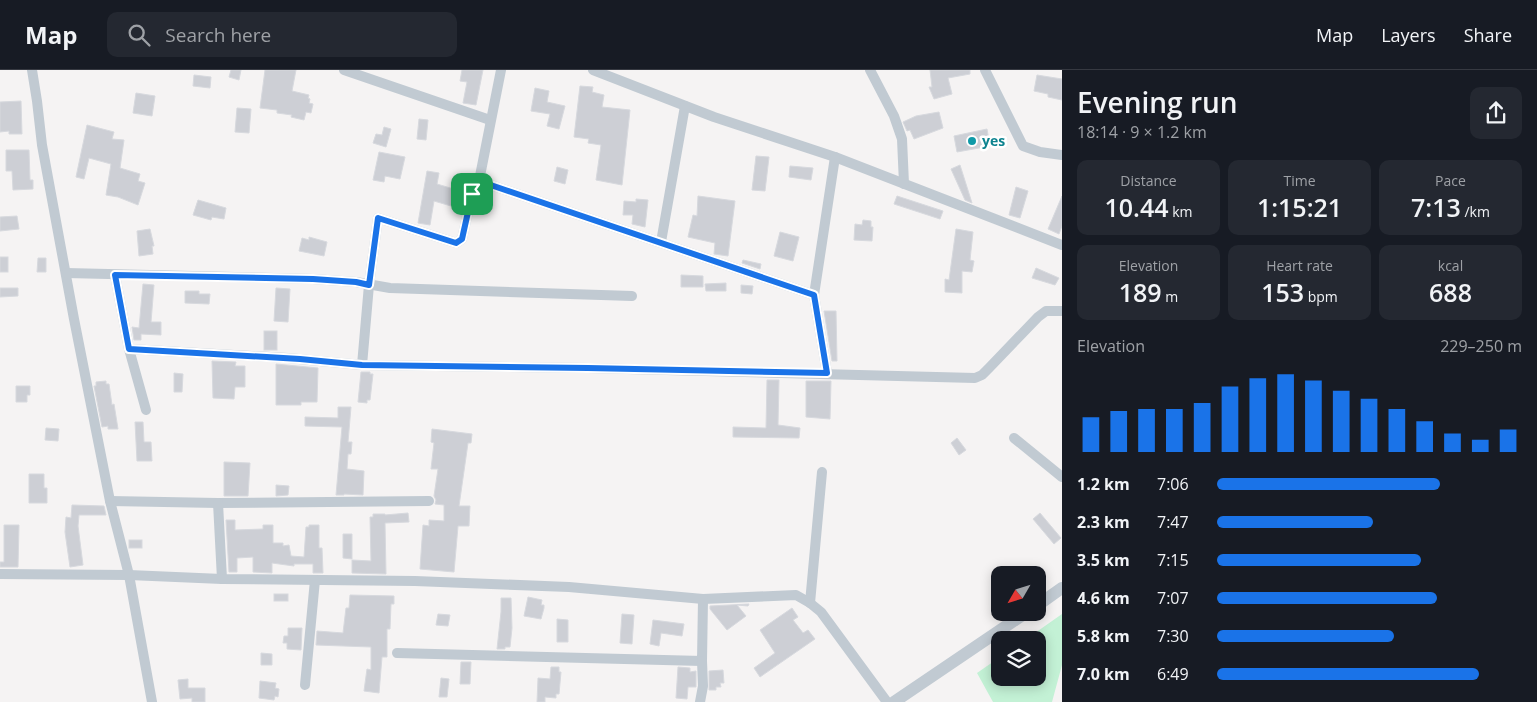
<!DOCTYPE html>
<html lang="en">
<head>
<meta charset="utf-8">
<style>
  :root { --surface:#171b24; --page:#242831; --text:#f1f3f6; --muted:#9ea1a6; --line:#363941; --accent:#1a73e8 }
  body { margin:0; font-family:"Open Sans",sans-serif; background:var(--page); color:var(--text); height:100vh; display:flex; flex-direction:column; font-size:19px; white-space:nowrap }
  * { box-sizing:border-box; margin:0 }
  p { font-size:16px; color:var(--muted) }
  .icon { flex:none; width:28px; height:28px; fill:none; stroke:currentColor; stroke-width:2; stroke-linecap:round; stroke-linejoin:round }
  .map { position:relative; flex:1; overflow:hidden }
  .drawer { display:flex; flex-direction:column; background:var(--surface); width:475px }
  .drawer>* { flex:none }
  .needle { width:32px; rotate:231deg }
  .fabs { position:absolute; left:991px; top:496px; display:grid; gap:10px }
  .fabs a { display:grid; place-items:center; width:55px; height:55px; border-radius:10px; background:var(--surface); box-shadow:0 2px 12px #0003; font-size:25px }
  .pin { position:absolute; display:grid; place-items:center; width:42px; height:42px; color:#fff; margin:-21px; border-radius:10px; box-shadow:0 2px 8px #0006 }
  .round { display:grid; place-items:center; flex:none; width:52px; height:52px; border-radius:10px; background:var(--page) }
  .headline { display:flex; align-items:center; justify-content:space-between; height:85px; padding:0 15px }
  h1 { font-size:28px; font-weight:600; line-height:38px }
  .figures { display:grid; grid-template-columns:repeat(3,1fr); gap:8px; height:85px; padding:5px 15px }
  .figures div { display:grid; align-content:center; border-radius:10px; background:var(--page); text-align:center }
  .figures b { font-size:25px; font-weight:600 }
  .figures small { font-size:14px; font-weight:400 }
  .figures p { font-size:14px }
  .chart { height:140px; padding:10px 15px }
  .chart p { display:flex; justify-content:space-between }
  .chart svg { width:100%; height:90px; margin-top:5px; stroke:var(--accent); stroke-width:6 }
  ul { padding:0 15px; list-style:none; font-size:16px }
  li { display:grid; grid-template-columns:80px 60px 1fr; align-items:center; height:38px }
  li i { height:12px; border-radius:6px; background:var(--accent) }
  header { display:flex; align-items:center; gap:30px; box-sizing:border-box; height:70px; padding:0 25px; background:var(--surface); border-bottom:1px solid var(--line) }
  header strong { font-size:24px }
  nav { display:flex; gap:28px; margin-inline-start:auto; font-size:18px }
  .search { width:350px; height:45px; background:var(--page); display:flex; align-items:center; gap:12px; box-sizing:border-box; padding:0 18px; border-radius:10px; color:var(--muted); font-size:19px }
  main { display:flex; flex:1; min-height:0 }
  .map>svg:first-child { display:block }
  .green { fill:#c3f1d5 }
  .building { fill:#cdcfd5; stroke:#d7d9de }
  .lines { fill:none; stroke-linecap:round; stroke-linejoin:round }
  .minor { stroke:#c1cad2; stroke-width:10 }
  .tertiary { stroke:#c1cad2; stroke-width:12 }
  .route-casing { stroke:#fff; stroke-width:10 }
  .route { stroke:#1a73e8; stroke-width:6 }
  .culture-dot { fill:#0f9aa8; stroke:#fff; stroke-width:2 }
  .labels { text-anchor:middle; stroke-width:5; stroke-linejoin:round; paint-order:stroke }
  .culture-label { font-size:14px; font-weight:bold; fill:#0d838f; stroke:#fff; text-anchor:start }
</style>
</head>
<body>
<header>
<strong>Map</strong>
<div class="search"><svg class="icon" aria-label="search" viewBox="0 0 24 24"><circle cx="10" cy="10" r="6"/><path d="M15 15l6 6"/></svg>Search here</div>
<nav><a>Map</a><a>Layers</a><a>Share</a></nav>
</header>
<main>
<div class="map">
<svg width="1062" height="632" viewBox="0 0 1062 632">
  <rect width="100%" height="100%" fill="#f5f3f3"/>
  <path class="green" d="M 1062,544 L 1062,595 L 1052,632 L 993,632 L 977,603 L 1000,587 L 1000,608 L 1038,608 L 1038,570 L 1025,570 Z"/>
  <g class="building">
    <path d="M 231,0 L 241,0 L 239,10 L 229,7 Z"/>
    <path d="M 265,0 L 296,0 L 292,21 L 309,25 L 308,28 L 310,29 L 309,33 L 313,34 L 311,43 L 306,42 L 304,50 L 291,47 L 292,45 L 277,43 L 277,40 L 260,38 Z"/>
    <path d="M 462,0 L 483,0 L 476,35 L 463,33 L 467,12 L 460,11 Z"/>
    <path d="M 930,0 L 970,0 L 970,4 L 948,8 L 952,24 L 934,29 L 929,17 L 932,17 Z"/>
    <path d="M 194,5 L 211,7 L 210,18 L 193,16 Z"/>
    <path d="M 1037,5 L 1062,9 L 1062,30 L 1048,27 L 1048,24 L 1034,21 Z"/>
    <path d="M 580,16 L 593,17 L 592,22 L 604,25 L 602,37 L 630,40 L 622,115 L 596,110 L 601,75 L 588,73 L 589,69 L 574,67 Z"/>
    <path d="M 535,18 L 549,21 L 547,32 L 565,36 L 559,59 L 547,56 L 550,44 L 531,41 Z"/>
    <path d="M 136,23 L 155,26 L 152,46 L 133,43 Z"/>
    <path d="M 21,31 L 22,64 L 9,64 L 9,61 L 0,62 L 0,32 Z"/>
    <path d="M 237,38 L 251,39 L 249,63 L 235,62 Z"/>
    <path d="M 939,42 L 943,58 L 914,69 L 910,60 L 907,61 L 903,52 L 916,46 Z"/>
    <path d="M 419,49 L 428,50 L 426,70 L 417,69 Z"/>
    <path d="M 87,55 L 114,62 L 112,69 L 124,70 L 120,98 L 140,104 L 138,111 L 145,113 L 138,135 L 118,127 L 106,125 L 111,94 L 89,88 L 84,109 L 76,107 Z"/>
    <path d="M 384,57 L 391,59 L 386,77 L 373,73 L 376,64 L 382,65 Z"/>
    <path d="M 987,59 L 990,76 L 957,82 L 954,66 Z"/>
    <path d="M 6,80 L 29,80 L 30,110 L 33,110 L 33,119 L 13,120 L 12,101 L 6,101 Z"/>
    <path d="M 379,82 L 405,87 L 400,109 L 385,106 L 384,112 L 373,110 Z"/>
    <path d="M 756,86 L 769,87 L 765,121 L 752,120 Z"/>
    <path d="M 960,95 L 972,133 L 965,130 L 951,99 Z"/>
    <path d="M 790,96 L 813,98 L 811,110 L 789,107 Z"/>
    <path d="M 557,97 L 568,100 L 565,114 L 554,111 Z"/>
    <path d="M 427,101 L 439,103 L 437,114 L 457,120 L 451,136 L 434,131 L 430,155 L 418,153 Z"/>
    <path d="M 1016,117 L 1028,121 L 1020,148 L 1009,145 Z"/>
    <path d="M 698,126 L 735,131 L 728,186 L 714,184 L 715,173 L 688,167 L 693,145 L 697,146 Z"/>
    <path d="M 897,126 L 943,141 L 940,149 L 894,134 Z"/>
    <path d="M 1062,126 L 1062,156 L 1059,164 L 1048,159 Z"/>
    <path d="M 636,129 L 648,130 L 645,157 L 632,154 L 633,145 L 623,145 L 624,131 L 636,132 Z"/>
    <path d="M 198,130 L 226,138 L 224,149 L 212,147 L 211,150 L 193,145 Z"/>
    <path d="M 17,146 L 19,159 L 0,161 L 0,147 Z"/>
    <path d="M 863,150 L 871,151 L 871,157 L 873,157 L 872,171 L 854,170 L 855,154 L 862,155 Z"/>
    <path d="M 150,159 L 154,176 L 152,176 L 153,184 L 139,186 L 137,161 Z"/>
    <path d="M 956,159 L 973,162 L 970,190 L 974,191 L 972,202 L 962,201 L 962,223 L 945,222 L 945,209 L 949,210 Z"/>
    <path d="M 780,162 L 799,167 L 793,191 L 774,186 Z"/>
    <path d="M 309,167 L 327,172 L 324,186 L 299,181 L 302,168 L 309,170 Z"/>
    <rect x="0" y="187" width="8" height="15"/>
    <path d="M 38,188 L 46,188 L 46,202 L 37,202 Z"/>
    <path d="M 743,190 L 761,194 L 760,199 L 742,193 Z"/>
    <path d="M 1036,198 L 1059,208 L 1055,215 L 1032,208 Z"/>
    <path d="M 681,205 L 703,206 L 703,217 L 681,217 Z"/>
    <path d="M 726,213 L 726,221 L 706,221 L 705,214 Z"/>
    <path d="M 143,214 L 154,215 L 151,252 L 161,252 L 161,265 L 141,264 L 141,270 L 134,270 L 132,257 L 139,258 Z"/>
    <path d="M 741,215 L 753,216 L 752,224 L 741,223 Z"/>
    <path d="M 0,218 L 18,218 L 18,226 L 0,227 Z"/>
    <path d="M 276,218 L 290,219 L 288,252 L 274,251 Z"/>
    <path d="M 185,221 L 199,221 L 199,224 L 210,224 L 209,234 L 185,233 Z"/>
    <path d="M 824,241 L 836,241 L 837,291 L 832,291 Z"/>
    <rect x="264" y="261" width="13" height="19"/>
    <path d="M 212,291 L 236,292 L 235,296 L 245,296 L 245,317 L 235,317 L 234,329 L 213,328 Z"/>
    <path d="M 276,294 L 318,298 L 317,332 L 301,332 L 301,335 L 276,335 Z"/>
    <path d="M 361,302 L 370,302 L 370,304 L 373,304 L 370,330 L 367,330 L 367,333 L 358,332 Z"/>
    <path d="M 174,303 L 183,304 L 182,322 L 174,322 Z"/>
    <path d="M 767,310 L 779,310 L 778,355 L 800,358 L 799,368 L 733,367 L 733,357 L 766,358 Z"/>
    <path d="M 106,311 L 106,314 L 109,314 L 112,335 L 114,334 L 118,359 L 108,359 L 108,356 L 102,357 L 94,316 L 96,316 L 96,312 Z"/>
    <path d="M 806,311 L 831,311 L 830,349 L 806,347 Z"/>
    <path d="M 16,316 L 30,316 L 30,325 L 27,325 L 27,332 L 16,332 Z"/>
    <path d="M 338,337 L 351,337 L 348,372 L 352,372 L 351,384 L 348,384 L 347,399 L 364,401 L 363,425 L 344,424 L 344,425 L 336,425 L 342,357 L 305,356 L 305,347 L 338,348 Z"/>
    <path d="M 135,352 L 143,352 L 144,372 L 151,372 L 152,391 L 137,391 Z"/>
    <path d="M 46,358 L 59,359 L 58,371 L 45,370 Z"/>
    <path d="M 432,359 L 472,364 L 471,373 L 468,373 L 459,436 L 470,436 L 469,456 L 458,456 L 454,502 L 420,499 L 423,455 L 429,456 L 429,450 L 444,451 L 444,435 L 435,434 L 436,430 L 434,426 L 438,399 L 431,399 L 434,373 L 431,372 Z"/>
    <path d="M 957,368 L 966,380 L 959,385 L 951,373 Z"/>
    <path d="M 224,392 L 250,393 L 248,426 L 224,426 Z"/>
    <path d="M 29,404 L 44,404 L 44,418 L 47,418 L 47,433 L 29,433 Z"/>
    <path d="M 276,415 L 289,416 L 288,425 L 276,426 Z"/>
    <path d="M 72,435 L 104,436 L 106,445 L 79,445 L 78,456 L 83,495 L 70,497 L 65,462 L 66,447 L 71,448 Z"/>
    <path d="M 408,443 L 409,452 L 385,453 L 386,504 L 352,503 L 352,490 L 371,491 L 370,447 L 373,447 L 373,444 L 385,444 L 385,445 Z"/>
    <path d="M 1040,443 L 1061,468 L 1054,474 L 1033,449 Z"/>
    <path d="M 226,450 L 235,450 L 235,460 L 263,459 L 263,455 L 273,455 L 273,473 L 283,473 L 283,476 L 289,475 L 291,486 L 304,487 L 306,457 L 309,457 L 309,455 L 319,455 L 319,478 L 322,478 L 323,503 L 313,503 L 313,494 L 294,494 L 294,496 L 272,493 L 272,503 L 253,502 L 253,487 L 237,488 L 237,502 L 229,502 Z"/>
    <path d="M 4,455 L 19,455 L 18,497 L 0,497 L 0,492 L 4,492 Z"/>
    <path d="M 343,464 L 352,464 L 352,489 L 343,488 Z"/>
    <rect x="129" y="470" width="13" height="8"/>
    <rect x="274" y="524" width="14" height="7"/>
    <path d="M 350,525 L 394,526 L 394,534 L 391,534 L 390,559 L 387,559 L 387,587 L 382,587 L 379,623 L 364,621 L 367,599 L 371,600 L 371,577 L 316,575 L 317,561 L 343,563 L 346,538 L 349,538 Z"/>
    <path d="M 528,527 L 542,530 L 541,535 L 544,535 L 544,538 L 541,549 L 524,546 Z"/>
    <path d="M 501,528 L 511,528 L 512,558 L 510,577 L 505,577 L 505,579 L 497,579 L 501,542 Z"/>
    <path d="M 749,534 L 748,536 L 737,535 L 746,546 L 727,560 L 710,539 L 710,536 Z"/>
    <path d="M 792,538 L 798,547 L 793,550 L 803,563 L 808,560 L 815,569 L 760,607 L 754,598 L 775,583 L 760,560 Z"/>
    <path d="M 438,544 L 450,545 L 448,556 L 436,555 Z"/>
    <path d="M 622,544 L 634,545 L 632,574 L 620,573 Z"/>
    <path d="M 557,549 L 568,550 L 568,572 L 557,572 Z"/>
    <path d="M 653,550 L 684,554 L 682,566 L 661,563 L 659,576 L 650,574 Z"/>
    <path d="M 288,558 L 302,558 L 301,580 L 287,579 L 287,573 L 283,573 L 284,566 L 288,566 Z"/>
    <path d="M 261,583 L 272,584 L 272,595 L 261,595 Z"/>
    <path d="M 461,592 L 471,592 L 470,614 L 460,614 Z"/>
    <path d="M 551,597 L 559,597 L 559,602 L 561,602 L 559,624 L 556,624 L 556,628 L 545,627 L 545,632 L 537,632 L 538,608 L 550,609 Z"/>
    <path d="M 678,597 L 690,598 L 690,602 L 696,601 L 696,617 L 688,617 L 687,629 L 676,628 Z"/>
    <path d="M 723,600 L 724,613 L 720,613 L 721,617 L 716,617 L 716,620 L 709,620 L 709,601 Z"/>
    <path d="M 441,608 L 449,609 L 447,627 L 439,627 Z"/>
    <path d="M 188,609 L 188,618 L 205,618 L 205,632 L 192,632 L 192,628 L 180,629 L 178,610 Z"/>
    <path d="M 260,611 L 276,613 L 275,618 L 279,619 L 278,627 L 275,626 L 274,630 L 259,628 Z"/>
  </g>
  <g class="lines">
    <g class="minor">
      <path d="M 32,0 L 37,31 L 42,75 L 74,249 L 110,431 L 129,505 L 152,632"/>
      <path d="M 344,0 L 490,50"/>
      <path d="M 593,0 L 714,47 L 835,87 L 1062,175"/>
      <path d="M 870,0 L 894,46 L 902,69 L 904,114"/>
      <path d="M 985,0 L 1023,76 L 1040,82 L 1062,85"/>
      <path d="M 479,111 L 814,225"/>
      <path d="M 661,172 L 685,36"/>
      <path d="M 66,203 L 313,209 L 356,212 L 390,218 L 632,226"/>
      <path d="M 115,205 L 129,279 L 288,288 L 362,295 L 588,298 L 975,308 L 982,305 L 989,298 L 1038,247 L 1046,241 L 1062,241"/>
      <path d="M 129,279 L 146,340"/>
      <path d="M 362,295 L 369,215 L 378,148 L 456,173 L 462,169 L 472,124 L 479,111 L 501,0"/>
      <path d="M 827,303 L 814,225 L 835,87"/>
      <path d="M 1014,368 L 1062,407"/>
      <path d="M 110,431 L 218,433 L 429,431"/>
      <path d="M 218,433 L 222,509"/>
      <path d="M 0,504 L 129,505 L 222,509 L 415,511 L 569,517 L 703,529 L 796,525 L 810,533 L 821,542 L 887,632"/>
      <path d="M 810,533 L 822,402"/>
      <path d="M 397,583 L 702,591 L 703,529"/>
      <path d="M 305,615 L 315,510"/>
      <path d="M 700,632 L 703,616 L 702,591"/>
    </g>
    <g class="tertiary">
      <path d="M 1038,535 L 1062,518"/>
      <path d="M 894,632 L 1027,542"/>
    </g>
  </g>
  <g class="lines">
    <defs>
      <path id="route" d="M 479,111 L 814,225 L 827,303 L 588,298 L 362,295 L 300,289 L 129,279 L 115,205 L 313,209 L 356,212 L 369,215 L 378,148 L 456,173 L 462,169 L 472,124 Z"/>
    </defs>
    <use href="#route" class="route-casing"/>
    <use href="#route" class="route"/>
  </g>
  <circle class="culture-dot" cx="972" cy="71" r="5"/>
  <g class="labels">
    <g class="culture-label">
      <text x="982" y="76">yes</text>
    </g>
  </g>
</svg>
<div class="fabs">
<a><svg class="needle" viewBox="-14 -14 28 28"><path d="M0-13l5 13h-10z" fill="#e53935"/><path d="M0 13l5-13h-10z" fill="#9ea1a6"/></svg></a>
<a><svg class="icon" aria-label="layers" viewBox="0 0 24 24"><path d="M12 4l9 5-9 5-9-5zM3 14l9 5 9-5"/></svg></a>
</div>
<div class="pin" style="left:472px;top:124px;background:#1e9e55"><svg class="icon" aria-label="arrive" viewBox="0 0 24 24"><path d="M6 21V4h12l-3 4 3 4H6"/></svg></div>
</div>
<section class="drawer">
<div class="headline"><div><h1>Evening run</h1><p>18:14 · 9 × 1.2 km</p></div><a class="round"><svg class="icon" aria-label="share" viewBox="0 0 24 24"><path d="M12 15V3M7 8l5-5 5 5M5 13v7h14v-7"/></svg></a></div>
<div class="figures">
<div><p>Distance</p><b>10.44<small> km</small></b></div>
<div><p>Time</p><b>1:15:21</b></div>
<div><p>Pace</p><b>7:13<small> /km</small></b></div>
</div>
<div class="figures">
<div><p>Elevation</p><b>189<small> m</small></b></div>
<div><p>Heart rate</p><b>153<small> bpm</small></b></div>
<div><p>kcal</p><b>688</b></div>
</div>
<div class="chart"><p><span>Elevation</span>229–250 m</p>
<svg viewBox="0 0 160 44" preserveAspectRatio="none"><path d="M5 44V27M15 44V24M25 44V23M35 44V23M45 44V20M55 44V12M65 44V8M75 44V6M85 44V9M95 44V14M105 44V18M115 44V23M125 44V29M135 44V35M145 44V38M155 44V33"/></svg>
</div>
<ul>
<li><b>1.2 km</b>7:06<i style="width:73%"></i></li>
<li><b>2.3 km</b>7:47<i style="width:51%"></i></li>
<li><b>3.5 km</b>7:15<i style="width:67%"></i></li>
<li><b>4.6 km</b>7:07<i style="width:72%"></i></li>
<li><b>5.8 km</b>7:30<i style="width:58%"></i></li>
<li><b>7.0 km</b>6:49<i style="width:86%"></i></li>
</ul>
</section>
</main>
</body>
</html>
